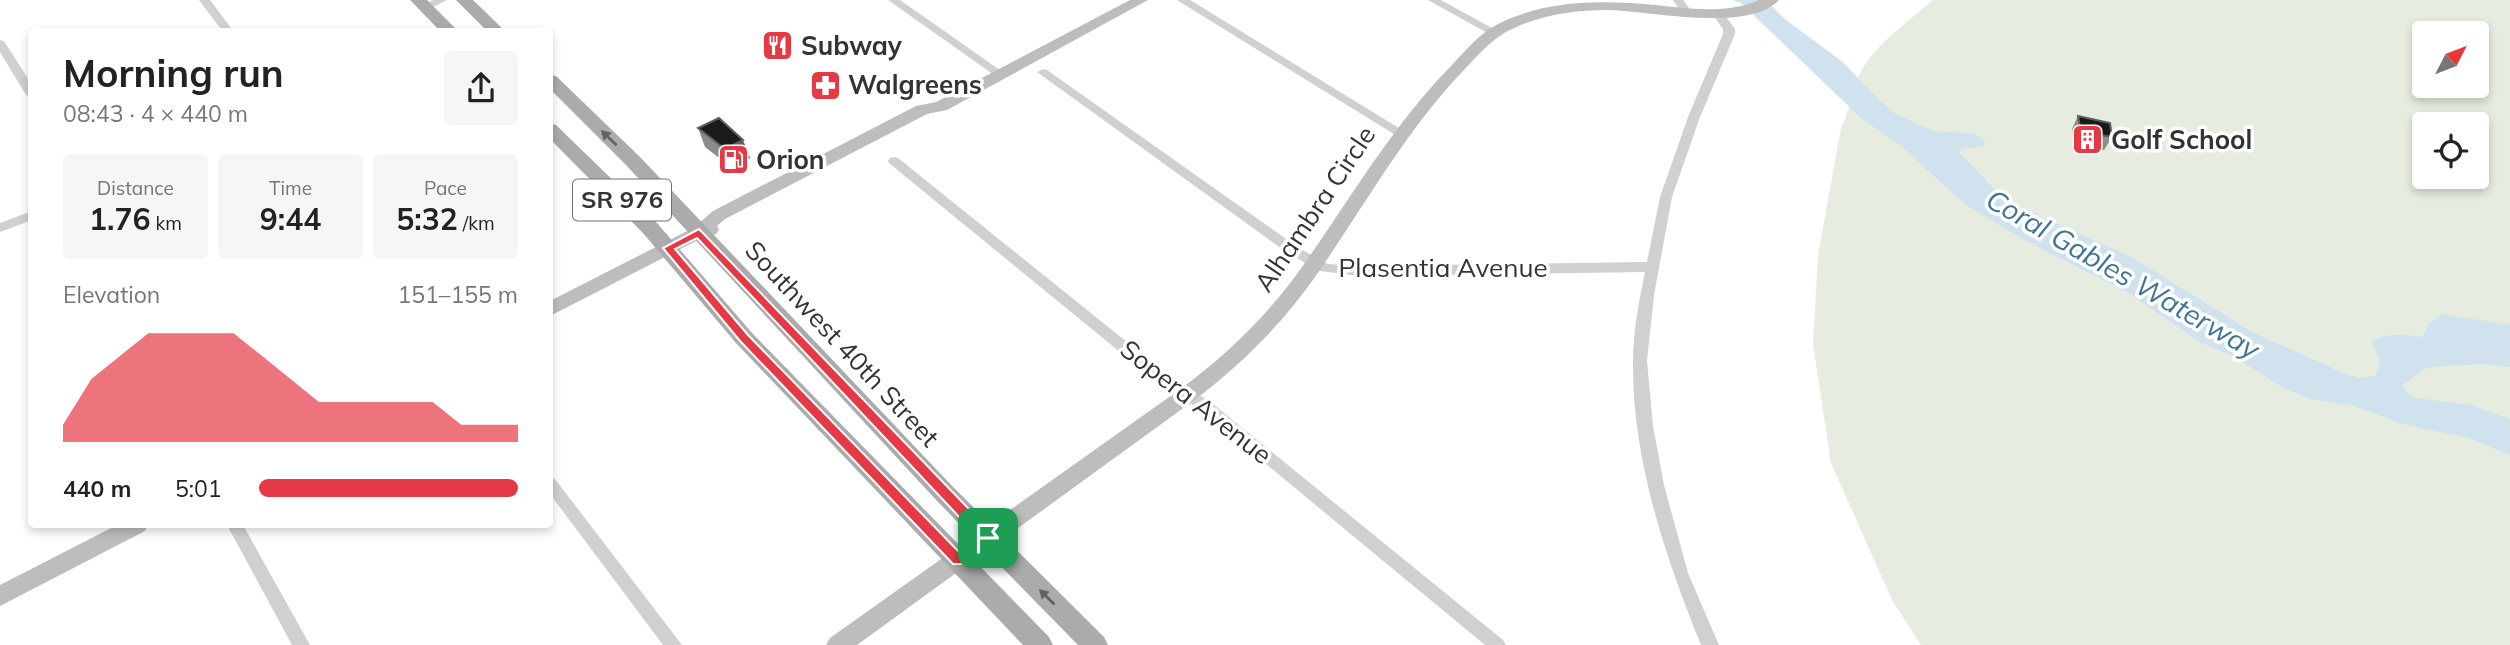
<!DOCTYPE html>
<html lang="en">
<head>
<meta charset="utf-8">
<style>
  :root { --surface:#fff; --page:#f6f6f6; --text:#222; --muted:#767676; --accent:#e63946 }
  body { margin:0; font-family:Mulish,sans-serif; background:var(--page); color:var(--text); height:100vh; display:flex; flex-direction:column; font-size:26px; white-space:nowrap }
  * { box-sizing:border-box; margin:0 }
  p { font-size:23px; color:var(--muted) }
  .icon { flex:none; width:38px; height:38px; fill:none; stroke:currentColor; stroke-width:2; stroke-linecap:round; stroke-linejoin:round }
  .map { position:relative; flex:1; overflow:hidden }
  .panel { position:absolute; left:28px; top:28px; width:525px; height:500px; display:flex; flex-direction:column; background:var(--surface); border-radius:7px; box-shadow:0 4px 10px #0003 }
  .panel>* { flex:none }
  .needle { width:46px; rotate:48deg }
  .buttons { position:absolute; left:2412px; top:21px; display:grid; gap:14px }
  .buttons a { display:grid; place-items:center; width:77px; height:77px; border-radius:7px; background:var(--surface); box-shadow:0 4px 10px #0003; font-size:35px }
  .pin { position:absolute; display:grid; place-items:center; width:60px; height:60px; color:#fff; margin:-30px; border-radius:14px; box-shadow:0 4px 10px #0006 }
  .round { display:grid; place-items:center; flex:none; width:74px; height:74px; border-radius:7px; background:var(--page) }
  .headline { display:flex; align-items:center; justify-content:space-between; height:119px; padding:0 35px }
  h1 { font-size:38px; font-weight:700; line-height:52px }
  .figures { display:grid; grid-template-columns:repeat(3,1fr); gap:10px; height:119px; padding:7px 35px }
  .figures div { display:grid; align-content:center; border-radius:7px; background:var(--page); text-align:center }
  .figures b { font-size:30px; font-weight:700 }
  .figures small { font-size:19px; font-weight:400 }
  .figures p { font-size:19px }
  .chart { height:196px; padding:14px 35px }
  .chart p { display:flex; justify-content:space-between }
  .chart svg { width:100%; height:126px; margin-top:7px; fill:var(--accent); opacity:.7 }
  ul { padding:0 35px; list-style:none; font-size:23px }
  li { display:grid; grid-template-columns:112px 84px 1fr; align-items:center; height:52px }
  li i { height:18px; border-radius:9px; background:var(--accent) }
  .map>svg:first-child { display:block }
  .green { fill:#e6ecdf; fill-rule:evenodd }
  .water { fill:#cfe2ee }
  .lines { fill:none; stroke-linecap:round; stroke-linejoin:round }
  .street { fill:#d0d0d0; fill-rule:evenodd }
  .secondary { fill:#bdbdbd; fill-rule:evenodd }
  .primary { fill:#ababab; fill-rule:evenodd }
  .wall { fill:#8c8c8c }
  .shaded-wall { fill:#5f5f5f }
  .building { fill:#1a1a1a; stroke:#5f5f5f; stroke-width:2 }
  .oneway { fill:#636363 }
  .route { fill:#e63946; stroke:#fff; stroke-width:2; fill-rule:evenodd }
  .labels { text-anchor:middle; stroke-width:7; stroke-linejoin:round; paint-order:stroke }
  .shield { fill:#fff; stroke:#707070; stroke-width:2 }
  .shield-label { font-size:24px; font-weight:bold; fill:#333 }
  .poi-label { font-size:26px; font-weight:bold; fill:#333; stroke:#fff; text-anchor:start }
  .street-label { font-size:26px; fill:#333; stroke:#fff }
  .water-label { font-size:28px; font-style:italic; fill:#3f7597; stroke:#fff }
</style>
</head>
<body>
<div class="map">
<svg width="2510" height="645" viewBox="0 0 2510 645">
  <rect width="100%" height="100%" fill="#fff"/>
  <path class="green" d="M 1933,0 L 2510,0 L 2510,645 L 1921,645 L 1892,600 L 1831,463 L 1813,344 L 1818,255 L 1841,128 C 1849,112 1851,96 1857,80 C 1870,47 1907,23 1933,0 ZM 2424,33 L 2476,33 L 2476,86 L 2424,86 ZM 2424,124 L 2476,124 L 2476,177 L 2424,177 Z"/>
  <path class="water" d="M 1733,0 L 1765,0 L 1786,20 L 1844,63 L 1877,98 L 1897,115 L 1934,131 L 1975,134 L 1985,141 L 1983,146 L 1961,149 L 1960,153 L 2000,195 L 2011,203 L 2133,258 L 2252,332 L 2345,374 L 2360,378 L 2375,376 L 2380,363 L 2372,342 C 2384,332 2408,335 2423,337 L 2429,323 L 2443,314 L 2510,325 L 2510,367 L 2481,364 L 2432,367 L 2424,369 L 2402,386 L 2409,395 L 2416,398 L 2471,405 L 2510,419 L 2510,455 L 2468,438 L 2403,424 L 2351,405 L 2310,399 L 2284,388 L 2231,355 L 2200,342 L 2127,292 L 2026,241 L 1966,205 L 1901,146 L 1862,119 L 1741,3 Z"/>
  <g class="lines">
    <g class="street">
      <path d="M 199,0 L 210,0 L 234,32 L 223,32 Z"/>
      <path d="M 433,0 L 447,0 L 429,9 L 421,9 L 420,7 Z"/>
      <path d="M 888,0 L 900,0 L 1007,75 L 1001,78 L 997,77 Z"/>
      <path d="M 1177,0 L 1190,0 L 1407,133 L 1401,137 L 1397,136 Z"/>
      <path d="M 1428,0 L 1441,0 L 1501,33 L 1495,36 L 1491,35 Z"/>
      <path d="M 1673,0 L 1683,0 L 1693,13 L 1691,15 L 1683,15 Z"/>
      <path d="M 1719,12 L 1723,13 L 1735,29 L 1735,34 L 1700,117 L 1672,197 L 1654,295 L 1647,361 L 1653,426 L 1664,485 L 1688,573 L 1719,645 L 1701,645 C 1665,556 1632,459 1633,362 C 1633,332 1639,301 1645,272 L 1359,276 L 1320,271 L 1289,254 L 1037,72 L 1043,69 L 1047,70 L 1299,248 L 1328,264 L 1359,266 L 1647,262 L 1660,197 L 1688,117 L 1723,34 L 1723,29 L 1713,15 Z"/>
      <path d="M 0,40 L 4,41 L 32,85 L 32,98 L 26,95 L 0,52 Z"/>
      <path d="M 894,157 L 898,158 L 1163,371 L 1213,404 L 1503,640 L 1506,645 L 1485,645 L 1203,412 L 1153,379 L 890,164 L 888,161 L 890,158 Z"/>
      <path d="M 32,211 L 32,220 L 0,232 L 0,223 Z"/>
      <path d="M 550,477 L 555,479 L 682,645 L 663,645 L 550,494 Z"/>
      <path d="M 227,525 L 243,525 L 310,645 L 292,645 Z"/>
    </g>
    <g class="secondary">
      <path d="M 1130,0 L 1148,0 L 947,110 L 927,114 L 725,219 L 717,226 L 719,230 L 716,234 L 704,237 L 550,316 L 550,301 L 693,228 L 713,211 L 916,106 L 936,102 Z"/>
      <path d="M 1759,0 L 1779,0 C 1749,33 1650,11 1609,10 C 1574,10 1538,15 1506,32 C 1490,41 1476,57 1463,71 C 1404,133 1364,207 1315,277 C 1281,325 1241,365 1193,401 L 857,645 L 826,645 L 830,638 L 1179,390 C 1227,355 1268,315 1302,267 C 1351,198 1392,126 1451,66 C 1465,51 1480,33 1498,24 C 1543,1 1595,0 1644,4 C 1682,7 1723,16 1759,0 Z"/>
      <path d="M 117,525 L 148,525 L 145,531 L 0,606 L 0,585 Z"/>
    </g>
    <g class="primary">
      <path d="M 410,0 L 427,0 L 459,32 L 441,32 Z"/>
      <path d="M 456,0 L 473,0 L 506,32 L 488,32 Z"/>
      <path d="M 550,75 L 556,76 L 640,157 L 954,488 L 1104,637 L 1108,645 L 1078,645 L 938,502 L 626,165 L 550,89 Z"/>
      <path d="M 550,123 L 556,125 L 657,223 L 752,333 L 1049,637 L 1053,645 L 1023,645 L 736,343 L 643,233 L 550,139 Z"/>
    </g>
  </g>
  <g class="wall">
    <path d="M 2078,116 L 2112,137 L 2104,150 L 2074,144 L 2072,129 Z"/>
    <path d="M 698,128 L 750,158 L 732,168 L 705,147 Z"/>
  </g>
  <path class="shaded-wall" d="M 743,140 L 750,158 L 732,168 L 725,149 Z"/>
  <g class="building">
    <path d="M 2078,116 L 2110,123 L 2112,137 L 2081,132 Z"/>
    <path d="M 719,118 L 743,140 L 725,149 L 698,128 Z"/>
  </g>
  <defs><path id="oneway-solid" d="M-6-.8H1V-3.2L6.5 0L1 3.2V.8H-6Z" transform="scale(1.75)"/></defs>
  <g class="oneway">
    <use href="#oneway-solid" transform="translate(609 138) rotate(-136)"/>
    <use href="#oneway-solid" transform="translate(1047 597) rotate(-135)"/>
  </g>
  <path class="route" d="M 699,229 L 993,534 L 993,542 L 963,564 L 953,564 L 740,341 L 663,248 ZM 697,238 L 979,538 L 959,552 L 748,335 L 675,249 Z"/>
  <defs>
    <symbol id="restaurant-square" viewBox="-11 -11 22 22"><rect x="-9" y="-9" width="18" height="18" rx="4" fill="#e63946" stroke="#fff"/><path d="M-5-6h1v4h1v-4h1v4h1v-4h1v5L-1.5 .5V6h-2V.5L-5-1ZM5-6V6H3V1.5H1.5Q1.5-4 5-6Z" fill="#fff"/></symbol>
    <symbol id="pharmacy-square" viewBox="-11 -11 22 22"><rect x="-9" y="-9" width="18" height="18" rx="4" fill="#e63946" stroke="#fff"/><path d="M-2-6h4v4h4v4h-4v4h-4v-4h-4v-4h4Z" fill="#fff"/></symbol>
    <symbol id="building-square" viewBox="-11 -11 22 22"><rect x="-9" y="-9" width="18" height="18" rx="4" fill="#e63946" stroke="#fff"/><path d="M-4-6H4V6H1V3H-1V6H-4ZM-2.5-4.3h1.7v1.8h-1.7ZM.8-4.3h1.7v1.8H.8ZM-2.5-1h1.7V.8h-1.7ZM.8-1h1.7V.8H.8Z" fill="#fff"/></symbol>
    <symbol id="fuel-square" viewBox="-11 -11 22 22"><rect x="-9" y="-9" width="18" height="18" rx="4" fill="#e63946" stroke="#fff"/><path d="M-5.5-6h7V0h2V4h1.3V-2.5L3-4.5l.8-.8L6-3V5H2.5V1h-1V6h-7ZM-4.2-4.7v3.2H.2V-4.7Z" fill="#fff"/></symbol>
  </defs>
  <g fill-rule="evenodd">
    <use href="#restaurant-square" x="760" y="28" width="35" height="35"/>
    <use href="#pharmacy-square" x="808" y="68" width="35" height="35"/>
    <use href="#building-square" x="2070" y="122" width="35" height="35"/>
    <use href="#fuel-square" x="716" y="142" width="35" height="35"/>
  </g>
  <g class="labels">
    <rect class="shield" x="573" y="179.5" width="98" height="41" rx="5"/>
    <g class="shield-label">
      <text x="622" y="208">SR 976</text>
    </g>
    <g class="poi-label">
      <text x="801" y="55">Subway</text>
      <text x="848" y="94">Walgreens</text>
      <text x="2111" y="149">Golf School</text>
      <text x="756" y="169">Orion</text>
    </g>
    <g class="street-label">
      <text transform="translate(1315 209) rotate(-56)" y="9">Alhambra Circle</text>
      <text x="1443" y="277">Plasentia Avenue</text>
      <text transform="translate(842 344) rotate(47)" y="9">Southwest 40th Street</text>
      <text transform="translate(1196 402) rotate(38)" y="9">Sopera Avenue</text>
    </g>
    <g class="water-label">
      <text transform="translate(2123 274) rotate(30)" y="10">Coral Gables Waterway</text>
    </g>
  </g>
</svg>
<div class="buttons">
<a><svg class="needle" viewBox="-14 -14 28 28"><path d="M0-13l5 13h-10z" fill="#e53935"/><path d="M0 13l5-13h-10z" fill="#767676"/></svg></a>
<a><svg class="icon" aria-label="locate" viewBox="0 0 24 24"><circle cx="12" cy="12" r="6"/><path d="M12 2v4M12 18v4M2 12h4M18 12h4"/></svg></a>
</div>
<div class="pin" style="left:988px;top:538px;background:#1e9e55"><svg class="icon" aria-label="arrive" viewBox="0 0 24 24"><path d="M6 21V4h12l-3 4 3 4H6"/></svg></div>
<section class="panel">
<div class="headline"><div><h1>Morning run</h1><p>08:43 · 4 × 440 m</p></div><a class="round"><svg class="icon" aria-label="share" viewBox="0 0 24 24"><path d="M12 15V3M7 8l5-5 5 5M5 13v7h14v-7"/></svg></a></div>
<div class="figures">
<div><p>Distance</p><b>1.76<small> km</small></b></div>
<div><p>Time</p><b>9:44</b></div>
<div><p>Pace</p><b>5:32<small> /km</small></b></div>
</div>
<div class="chart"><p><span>Elevation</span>151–155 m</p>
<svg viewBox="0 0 160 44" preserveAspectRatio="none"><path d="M0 44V38L10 22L20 14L30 6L40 6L50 6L60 6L70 14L80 22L90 30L100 30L110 30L120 30L130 30L140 38L150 38L160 38V44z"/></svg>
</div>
<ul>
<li><b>440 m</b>5:01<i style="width:100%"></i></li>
</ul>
</section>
</div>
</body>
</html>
